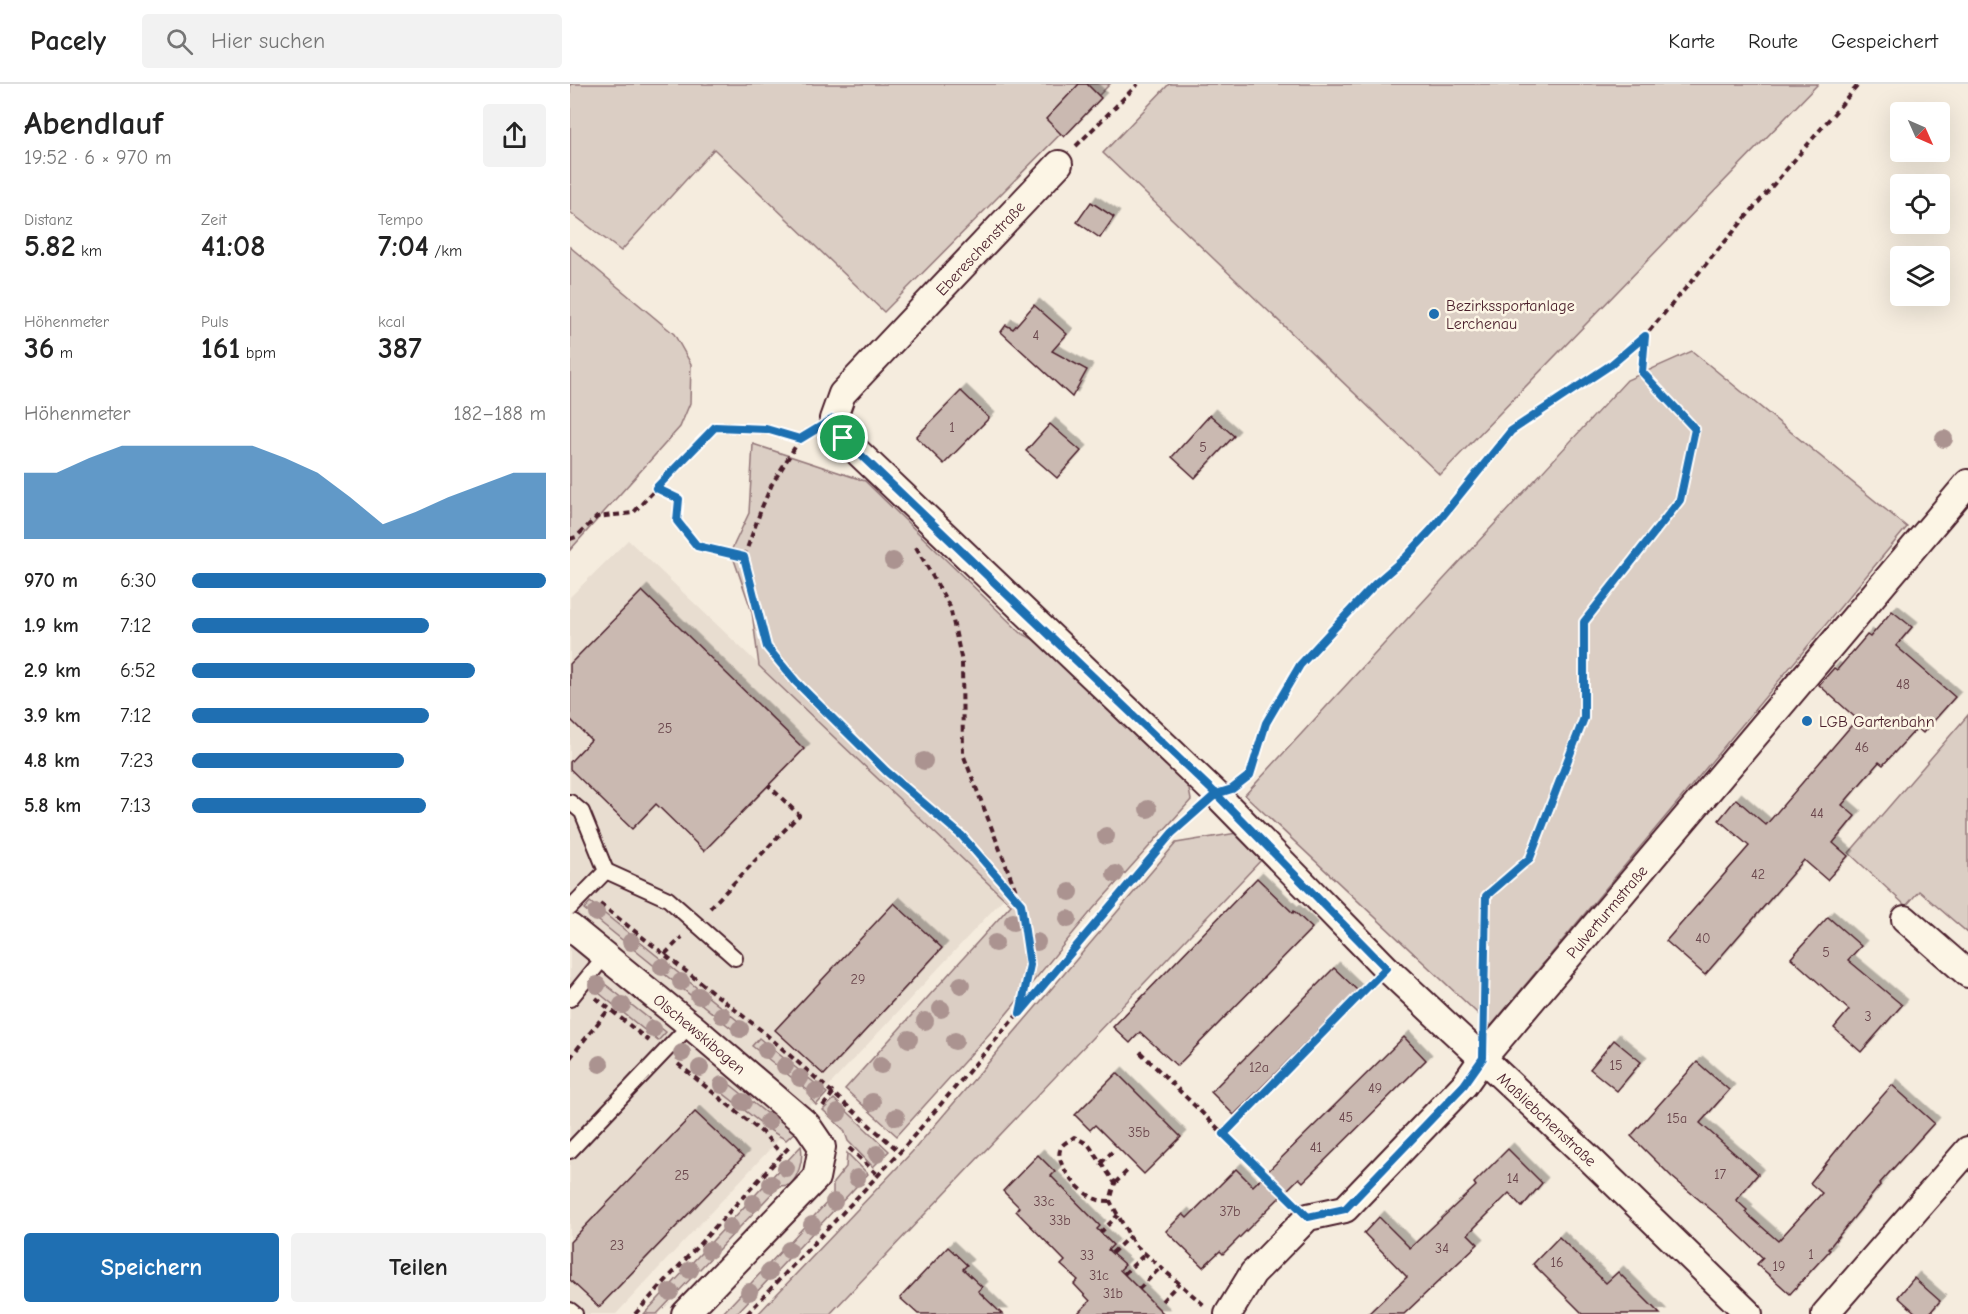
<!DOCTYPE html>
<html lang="de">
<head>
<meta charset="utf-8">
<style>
  :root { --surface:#fff; --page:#f2f2f2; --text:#222; --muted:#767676; --line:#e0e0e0; --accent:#1f6fb2 }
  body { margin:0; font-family:"Comic Neue",sans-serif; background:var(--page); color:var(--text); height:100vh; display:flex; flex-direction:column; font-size:22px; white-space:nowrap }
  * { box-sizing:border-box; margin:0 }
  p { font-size:20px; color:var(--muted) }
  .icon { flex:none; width:33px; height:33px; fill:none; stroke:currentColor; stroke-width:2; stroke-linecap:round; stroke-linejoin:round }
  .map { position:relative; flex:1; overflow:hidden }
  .drawer { display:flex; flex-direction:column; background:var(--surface); width:570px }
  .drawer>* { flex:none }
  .needle { width:39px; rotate:135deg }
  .controls { position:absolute; left:1320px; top:18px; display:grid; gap:12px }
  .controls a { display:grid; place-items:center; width:60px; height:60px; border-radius:6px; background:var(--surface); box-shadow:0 6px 24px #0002; font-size:30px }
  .pin { position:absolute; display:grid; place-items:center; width:51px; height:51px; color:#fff; margin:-26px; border:3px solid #fff; border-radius:50%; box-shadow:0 2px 6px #0007 }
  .round { display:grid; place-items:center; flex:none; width:63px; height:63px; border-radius:6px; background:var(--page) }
  .summary { display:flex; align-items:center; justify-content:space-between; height:102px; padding:0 24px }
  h1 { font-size:33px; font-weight:700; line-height:45px }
  .metrics { display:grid; grid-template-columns:repeat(3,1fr); gap:9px; height:102px; padding:6px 24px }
  .metrics div { display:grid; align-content:center }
  .metrics b { font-size:30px; font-weight:700 }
  .metrics small { font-size:16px; font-weight:400 }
  .metrics p { font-size:16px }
  .chart { height:168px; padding:12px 24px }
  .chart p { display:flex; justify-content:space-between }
  .chart svg { width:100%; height:108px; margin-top:6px; fill:var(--accent); opacity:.7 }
  .primary-button { display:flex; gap:12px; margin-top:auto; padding:12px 24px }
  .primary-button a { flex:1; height:69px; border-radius:6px; background:var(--accent); color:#fff; font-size:24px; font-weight:700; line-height:69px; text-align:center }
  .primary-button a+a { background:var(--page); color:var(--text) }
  ul { padding:0 24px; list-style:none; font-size:20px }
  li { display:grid; grid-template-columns:96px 72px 1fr; align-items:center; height:45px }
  li i { height:15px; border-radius:8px; background:var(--accent) }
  header { display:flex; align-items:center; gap:36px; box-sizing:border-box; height:84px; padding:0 30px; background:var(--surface); border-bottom:2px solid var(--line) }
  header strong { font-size:28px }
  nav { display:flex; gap:33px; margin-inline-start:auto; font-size:21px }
  .search { width:420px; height:54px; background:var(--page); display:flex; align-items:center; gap:15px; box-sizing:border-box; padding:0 21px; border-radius:6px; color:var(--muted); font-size:22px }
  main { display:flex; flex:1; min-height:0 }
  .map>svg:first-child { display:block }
  .built { fill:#e8ddd0 }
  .green { fill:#dbcec4; stroke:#927678; stroke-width:1.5 }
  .building { fill:#cab9b1; stroke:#4a1f2b; stroke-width:1.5; filter:url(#shadow) }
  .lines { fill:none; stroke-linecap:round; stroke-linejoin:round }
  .lane-casing { stroke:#4a1f2b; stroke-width:18 }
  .street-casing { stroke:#4a1f2b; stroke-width:30 }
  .path { stroke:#4a1f2b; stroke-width:4; stroke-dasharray:6 4.5; stroke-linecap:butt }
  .lane { stroke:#fcf5e5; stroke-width:14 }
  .street { stroke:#fcf5e5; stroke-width:26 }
  .tree { fill:#ab9390 }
  .route-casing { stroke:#fff; stroke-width:12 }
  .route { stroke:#1f6fb2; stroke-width:8 }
  .poi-dot { fill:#1f6fb2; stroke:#fcf5e5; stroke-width:2 }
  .labels { text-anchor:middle; stroke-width:5; stroke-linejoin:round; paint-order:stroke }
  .number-label { font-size:14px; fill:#6a464c }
  .street-label { font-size:16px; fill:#4a1f2b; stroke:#fcf5e5 }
  .poi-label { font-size:16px; fill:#4a1f2b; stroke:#fcf5e5; text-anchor:start }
</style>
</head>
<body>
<header>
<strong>Pacely</strong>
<div class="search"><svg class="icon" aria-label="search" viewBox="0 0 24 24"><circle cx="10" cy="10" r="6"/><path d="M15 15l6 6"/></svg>Hier suchen</div>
<nav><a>Karte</a><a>Route</a><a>Gespeichert</a></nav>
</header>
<main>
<section class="drawer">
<div class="summary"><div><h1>Abendlauf</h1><p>19:52 · 6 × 970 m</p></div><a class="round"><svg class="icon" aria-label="share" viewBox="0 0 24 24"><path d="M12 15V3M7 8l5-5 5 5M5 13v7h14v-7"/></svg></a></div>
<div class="metrics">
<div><p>Distanz</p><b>5.82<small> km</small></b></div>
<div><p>Zeit</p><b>41:08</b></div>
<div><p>Tempo</p><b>7:04<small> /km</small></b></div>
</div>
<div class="metrics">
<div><p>Höhenmeter</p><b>36<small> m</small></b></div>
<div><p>Puls</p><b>161<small> bpm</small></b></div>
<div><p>kcal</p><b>387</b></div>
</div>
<div class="chart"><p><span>Höhenmeter</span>182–188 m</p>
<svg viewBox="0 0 160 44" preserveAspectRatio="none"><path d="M0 44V17L10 17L20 11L30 6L40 6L50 6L60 6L70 6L80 11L90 17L100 27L110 38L120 33L130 27L140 22L150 17L160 17V44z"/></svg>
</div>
<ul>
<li><b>970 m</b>6:30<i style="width:100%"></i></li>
<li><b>1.9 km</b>7:12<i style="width:67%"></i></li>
<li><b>2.9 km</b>6:52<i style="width:80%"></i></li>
<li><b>3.9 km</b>7:12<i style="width:67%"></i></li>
<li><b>4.8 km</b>7:23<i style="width:60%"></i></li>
<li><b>5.8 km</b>7:13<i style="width:66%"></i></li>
</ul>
<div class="primary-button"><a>Speichern</a><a>Teilen</a></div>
</section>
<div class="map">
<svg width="1398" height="1230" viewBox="0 0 1398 1230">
  <defs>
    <filter id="shadow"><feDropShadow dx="5.5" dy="-5.5" stdDeviation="0" flood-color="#0004"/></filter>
  </defs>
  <rect width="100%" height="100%" fill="#f5ecde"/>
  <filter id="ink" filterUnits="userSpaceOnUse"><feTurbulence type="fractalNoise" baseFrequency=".0167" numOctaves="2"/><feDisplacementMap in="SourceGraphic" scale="12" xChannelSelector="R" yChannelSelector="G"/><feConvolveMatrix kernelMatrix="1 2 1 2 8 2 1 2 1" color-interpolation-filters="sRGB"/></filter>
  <g filter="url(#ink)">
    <path class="built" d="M 58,456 L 434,814 L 46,1230 L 0,1230 L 0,513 Z"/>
    <g class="green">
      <path d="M 0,0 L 540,0 L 314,228 L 144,65 L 51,167 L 0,128 Z"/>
      <path d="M 599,0 L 1248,0 L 870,391 L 533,69 Z"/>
      <path d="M 0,163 L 104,250 L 121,280 L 120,319 L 110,343 L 0,466 Z"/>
      <path d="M 1122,267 L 1337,443 L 921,942 L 675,711 L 1057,296 Z"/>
      <path d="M 183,360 L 295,397 L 451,549 L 499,574 L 618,700 L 621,716 L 523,825 L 429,939 L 327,1052 L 275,1005 L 441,821 L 189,582 L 182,528 L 161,467 L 179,429 Z"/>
      <path d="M 1398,631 L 1398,849 L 1349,807 L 1336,822 L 1279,769 Z"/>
      <path d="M 667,749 L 693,774 L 260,1230 L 188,1230 L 342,1068 L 606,759 Z"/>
      <path d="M 20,818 L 178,945 L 172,953 L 14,825 Z"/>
      <path d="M 26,893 L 96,948 L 88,957 L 19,901 Z"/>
      <path d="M 189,954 L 257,1009 L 246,1021 L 241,1015 L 241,1009 L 182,962 Z"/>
      <path d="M 152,994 L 196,1029 L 207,1027 L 227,1046 L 216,1056 L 201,1047 L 145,1003 Z"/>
      <path d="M 264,1015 L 319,1067 L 303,1083 L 278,1057 L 274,1046 L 253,1026 Z"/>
      <path d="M 231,1062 C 234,1077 229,1089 221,1101 L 209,1102 L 87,1230 L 74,1230 Z"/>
      <path d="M 277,1069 L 298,1090 L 166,1230 L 152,1230 L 263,1112 L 263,1099 L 276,1083 Z"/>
    </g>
    <g class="building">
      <path d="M 509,0 L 517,0 L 531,14 L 494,53 L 476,35 Z"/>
      <path d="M 521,118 L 544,133 L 530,154 L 507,138 Z"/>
      <path d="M 464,221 L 497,250 L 482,267 L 517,286 L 502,313 L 431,248 L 436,241 L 443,245 Z"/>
      <path d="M 391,307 L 419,334 L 374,380 L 346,353 Z"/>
      <path d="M 640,331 L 664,352 L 625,394 L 602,373 Z"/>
      <path d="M 480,340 L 511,367 L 487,394 L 456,367 Z"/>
      <path d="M 72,507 L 234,665 L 134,767 L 86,720 L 62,745 L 0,685 L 0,678 L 21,656 L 0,635 L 0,580 Z"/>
      <path d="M 1322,527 L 1342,543 L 1326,562 L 1385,613 L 1353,649 L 1347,644 L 1313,681 L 1309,678 L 1272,721 L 1285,732 L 1263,759 L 1278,772 L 1257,796 L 1234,776 L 1135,891 L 1096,857 L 1179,762 L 1149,736 L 1166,715 L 1196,741 L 1287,635 L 1249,601 L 1264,584 L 1267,586 L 1297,551 L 1300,553 Z"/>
      <path d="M 687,794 L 723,829 L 724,827 L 742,844 L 607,982 L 570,948 L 560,959 L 543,943 Z"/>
      <path d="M 324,819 L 372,864 L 254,991 L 205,946 Z"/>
      <path d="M 1258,833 L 1291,862 L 1278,876 L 1332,921 L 1291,968 L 1264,944 L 1279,926 L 1221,874 Z"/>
      <path d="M 764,884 L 788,907 L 664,1031 L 641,1008 Z"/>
      <path d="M 834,953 L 856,976 L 733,1098 L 729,1094 L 653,1170 L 650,1167 L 633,1183 L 596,1147 L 613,1130 L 617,1134 L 666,1085 L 683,1102 Z"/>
      <path d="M 1044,956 L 1071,978 L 1047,1007 L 1020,985 Z"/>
      <path d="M 1127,978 L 1159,1006 L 1130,1039 L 1188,1090 L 1166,1116 L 1177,1126 L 1175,1128 L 1208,1157 L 1252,1109 L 1240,1099 L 1291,1036 L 1322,1001 L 1364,1039 L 1310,1099 L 1311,1100 L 1258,1165 L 1260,1166 L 1220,1210 L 1187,1180 L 1193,1174 L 1151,1134 L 1102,1093 L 1061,1052 Z"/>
      <path d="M 547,989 L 611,1053 L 574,1090 L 525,1041 L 520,1046 L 505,1031 Z"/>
      <path d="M 125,1028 L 173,1073 L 29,1223 L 0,1196 L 0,1158 Z"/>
      <path d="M 938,1065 L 972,1099 L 952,1123 L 939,1109 L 898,1150 L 908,1160 L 834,1230 L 798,1230 L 837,1193 L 794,1149 L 809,1133 L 840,1164 L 906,1102 L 904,1099 Z"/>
      <path d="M 468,1071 L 485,1088 L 481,1092 L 530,1142 L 527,1145 L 543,1161 L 538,1166 L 555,1181 L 550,1186 L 594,1230 L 507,1230 L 520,1217 L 504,1200 L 508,1196 L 491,1181 L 495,1177 L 446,1127 L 449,1123 L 433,1107 Z"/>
      <path d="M 989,1153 L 1036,1199 L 1048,1188 L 1090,1230 L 1013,1230 L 963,1180 Z"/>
      <path d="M 378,1163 L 397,1181 L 393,1185 L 412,1203 L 408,1207 L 432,1230 L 348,1230 L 330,1214 Z"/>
      <path d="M 1344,1194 L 1370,1217 L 1359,1230 L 1347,1230 L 1328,1213 Z"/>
    </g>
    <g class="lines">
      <defs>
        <g id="lane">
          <path d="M 0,718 L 12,728 L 36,787 L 0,824"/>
          <path d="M 36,787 L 98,815 L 165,874"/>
          <path d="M 0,915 L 35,872"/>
          <path d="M 0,1067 L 120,941"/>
          <path d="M 0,1226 L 5,1230"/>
        </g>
        <g id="street">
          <path id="s1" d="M 489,80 L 272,310 L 263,335 L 273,354 L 646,710 L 816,884 L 1020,1075 L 1179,1230"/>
          <path d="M 1335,835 L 1398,890"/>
          <path id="s2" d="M 0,843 L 120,941 L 237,1041 L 252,1063 L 246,1094 L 115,1230"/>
          <path id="s3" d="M 658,1230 L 683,1189 L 697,1175 L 738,1133 L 775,1125 L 894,1001 L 913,974 L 1398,399"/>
          <path d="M 1255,1230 L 1398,1066"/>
        </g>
      </defs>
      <use href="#lane" class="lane-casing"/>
      <use href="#street" class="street-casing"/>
      <g class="path">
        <path d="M 506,62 L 568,0"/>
        <path d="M 86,404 L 109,415 L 107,437 L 127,462 L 174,473 L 197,563 L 226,598 L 316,687 L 392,752 L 451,820"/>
        <path d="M 0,455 L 6,453 L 27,433 L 63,429 L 145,343 L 196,345 L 230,355 L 242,347"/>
        <path d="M 346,463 L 380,523 L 392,578 L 393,670 L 451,820 L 460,881 L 451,927"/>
        <path d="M 174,473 L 192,423 L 202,400 L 230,355"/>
        <path d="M 671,698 L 680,691 L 696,639 L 730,581 L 805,500 L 836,473 L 862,445 L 941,347 L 1042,280 L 1075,252 L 1289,0"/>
        <path d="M 30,820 L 191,946 L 330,1068"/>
        <path d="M 140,824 L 229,731 L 198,701"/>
        <path d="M 95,870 L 112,853"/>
        <path d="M 26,914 L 79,957"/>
        <path d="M 914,931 L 916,812 L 960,774 L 1014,634 L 1014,538 L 1110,416 L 1124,345 L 1072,288 L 1075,253"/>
        <path d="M 570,968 L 721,1116"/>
        <path d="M 0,974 L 39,925"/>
        <path d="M 108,980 L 194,1050 L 212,1071"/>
        <path d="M 253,1022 L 264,1008"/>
        <path d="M 654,1051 L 799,902"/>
        <path d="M 279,1064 L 307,1090"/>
        <path d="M 531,1079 L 542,1068"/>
        <path d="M 545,1099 L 558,1086"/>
        <path d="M 540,1117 C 536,1117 530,1117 526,1115 C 512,1110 485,1082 490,1066 C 491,1060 499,1057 504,1053 L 518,1060 L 545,1099 L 540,1117 L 564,1160 L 635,1222"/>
        <path d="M 530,1149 L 548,1131"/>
        <path d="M 542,1169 L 560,1152"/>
        <path d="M 554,1190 L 575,1170"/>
        <path d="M 569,1205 L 591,1183"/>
        <path d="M 592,1217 L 609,1199"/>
        <path d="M 65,1230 L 220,1062"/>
        <path d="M 177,1230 L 330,1068 L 602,749 L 625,727"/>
      </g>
      <use href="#lane" class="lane"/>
      <use href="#street" class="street"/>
    </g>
    <g class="tree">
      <circle cx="1374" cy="355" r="9"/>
      <circle cx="323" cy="477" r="9"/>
      <circle cx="354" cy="677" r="9"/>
      <circle cx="578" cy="725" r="9"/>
      <circle cx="536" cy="752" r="9"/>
      <circle cx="545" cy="790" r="9"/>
      <circle cx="500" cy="808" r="9"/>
      <circle cx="26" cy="829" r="9"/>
      <circle cx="498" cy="835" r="9"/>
      <circle cx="443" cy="838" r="9"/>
      <circle cx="61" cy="858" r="9"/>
      <circle cx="467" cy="858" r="9"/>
      <circle cx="425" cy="859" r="9"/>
      <circle cx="92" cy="883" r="9"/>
      <circle cx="111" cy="898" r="9"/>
      <circle cx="27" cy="901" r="9"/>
      <circle cx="391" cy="901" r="9"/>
      <circle cx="129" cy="912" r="9"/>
      <circle cx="52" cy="921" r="9"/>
      <circle cx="371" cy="925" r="9"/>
      <circle cx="152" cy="931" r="9"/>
      <circle cx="355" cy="937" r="9"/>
      <circle cx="83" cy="945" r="9"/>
      <circle cx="170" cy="945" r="9"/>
      <circle cx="339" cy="955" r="9"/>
      <circle cx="385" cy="957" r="9"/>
      <circle cx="196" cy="966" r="9"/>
      <circle cx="112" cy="969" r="9"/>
      <circle cx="30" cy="980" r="9"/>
      <circle cx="311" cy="981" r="9"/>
      <circle cx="215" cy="982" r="9"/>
      <circle cx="130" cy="984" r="9"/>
      <circle cx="230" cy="994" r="9"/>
      <circle cx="152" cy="1001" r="9"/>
      <circle cx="246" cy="1007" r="9"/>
      <circle cx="173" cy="1018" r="9"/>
      <circle cx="302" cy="1018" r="9"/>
      <circle cx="268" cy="1029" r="9"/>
      <circle cx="326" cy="1033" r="9"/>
      <circle cx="198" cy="1038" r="9"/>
      <circle cx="307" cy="1070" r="9"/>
      <circle cx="216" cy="1084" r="9"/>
      <circle cx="287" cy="1094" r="9"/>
      <circle cx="201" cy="1100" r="9"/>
      <circle cx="264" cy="1118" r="9"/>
      <circle cx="183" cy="1119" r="9"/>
      <circle cx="242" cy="1141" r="9"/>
      <circle cx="160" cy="1143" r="9"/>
      <circle cx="139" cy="1166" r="9"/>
      <circle cx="219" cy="1166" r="9"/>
      <circle cx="120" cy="1186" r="9"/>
      <circle cx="199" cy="1188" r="9"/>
      <circle cx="100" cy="1208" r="9"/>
      <circle cx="179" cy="1208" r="9"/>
    </g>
  </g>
  <g class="lines" filter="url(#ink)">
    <defs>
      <path id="route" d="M 273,354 L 263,335 L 230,355 L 196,345 L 145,343 L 86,404 L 109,415 L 107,437 L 127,462 L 174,473 L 197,563 L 226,598 L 316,687 L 392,752 L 451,820 L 460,881 L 450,929 L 602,749 L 646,710 L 816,884 L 654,1050 L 738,1133 L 775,1125 L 894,1001 L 913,974 L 916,812 L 960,774 L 1014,634 L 1014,538 L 1110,416 L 1125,345 L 1072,288 L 1075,252 L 1042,280 L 941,347 L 862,445 L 836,473 L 805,500 L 730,581 L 696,639 L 680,691 L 662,705 L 646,710 L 273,354"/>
    </defs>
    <use href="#route" class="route-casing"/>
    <use href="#route" class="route"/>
  </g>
  <g class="poi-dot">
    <circle cx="864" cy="230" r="6"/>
    <circle cx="1237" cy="637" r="6"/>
  </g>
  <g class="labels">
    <g class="number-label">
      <text x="466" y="256">4</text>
      <text x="382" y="348">1</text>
      <text x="633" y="368">5</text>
      <text x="1333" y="605">48</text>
      <text x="95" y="649">25</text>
      <text x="1292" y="668">46</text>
      <text x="1247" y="734">44</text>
      <text x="1188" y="795">42</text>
      <text x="1133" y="859">40</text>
      <text x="1256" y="873">5</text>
      <text x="288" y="900">29</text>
      <text x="1298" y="937">3</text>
      <text x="1046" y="986">15</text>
      <text x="689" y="988">12a</text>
      <text x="805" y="1009">49</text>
      <text x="776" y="1038">45</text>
      <text x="1107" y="1039">15a</text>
      <text x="569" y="1053">35b</text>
      <text x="746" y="1068">41</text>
      <text x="1150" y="1095">17</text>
      <text x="112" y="1096">25</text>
      <text x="943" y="1099">14</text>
      <text x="474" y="1122">33c</text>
      <text x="660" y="1132">37b</text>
      <text x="490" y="1141">33b</text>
      <text x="47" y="1166">23</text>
      <text x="872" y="1169">34</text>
      <text x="1241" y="1175">1</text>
      <text x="517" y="1176">33</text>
      <text x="987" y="1183">16</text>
      <text x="1209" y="1187">19</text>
      <text x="529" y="1196">31c</text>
      <text x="543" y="1214">31b</text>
    </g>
    <g class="street-label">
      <text transform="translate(410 164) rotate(-47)" y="6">Ebereschenstraße</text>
      <text dy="6" stroke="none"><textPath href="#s3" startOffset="561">Pulverturmstraße</textPath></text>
      <text dy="6" stroke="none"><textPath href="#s2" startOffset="168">Olschewskibogen</textPath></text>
      <text dy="6" stroke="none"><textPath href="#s1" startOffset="1344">Maßliebchenstraße</textPath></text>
    </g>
    <g class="poi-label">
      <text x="876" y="227">Bezirkssportanlage<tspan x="876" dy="18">Lerchenau</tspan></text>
      <text x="1249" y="643">LGB Gartenbahn</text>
    </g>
  </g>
</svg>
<div class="controls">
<a><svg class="needle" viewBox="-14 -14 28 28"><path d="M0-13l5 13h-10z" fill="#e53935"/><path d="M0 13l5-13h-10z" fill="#767676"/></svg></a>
<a><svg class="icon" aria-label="locate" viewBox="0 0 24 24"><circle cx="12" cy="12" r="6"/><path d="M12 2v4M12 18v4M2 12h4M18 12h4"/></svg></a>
<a><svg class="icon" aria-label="layers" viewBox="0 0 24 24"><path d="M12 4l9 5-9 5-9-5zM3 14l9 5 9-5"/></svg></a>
</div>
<div class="pin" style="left:273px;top:354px;background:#1e9e55"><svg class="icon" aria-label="arrive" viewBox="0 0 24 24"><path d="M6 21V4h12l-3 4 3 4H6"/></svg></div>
</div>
</main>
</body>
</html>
